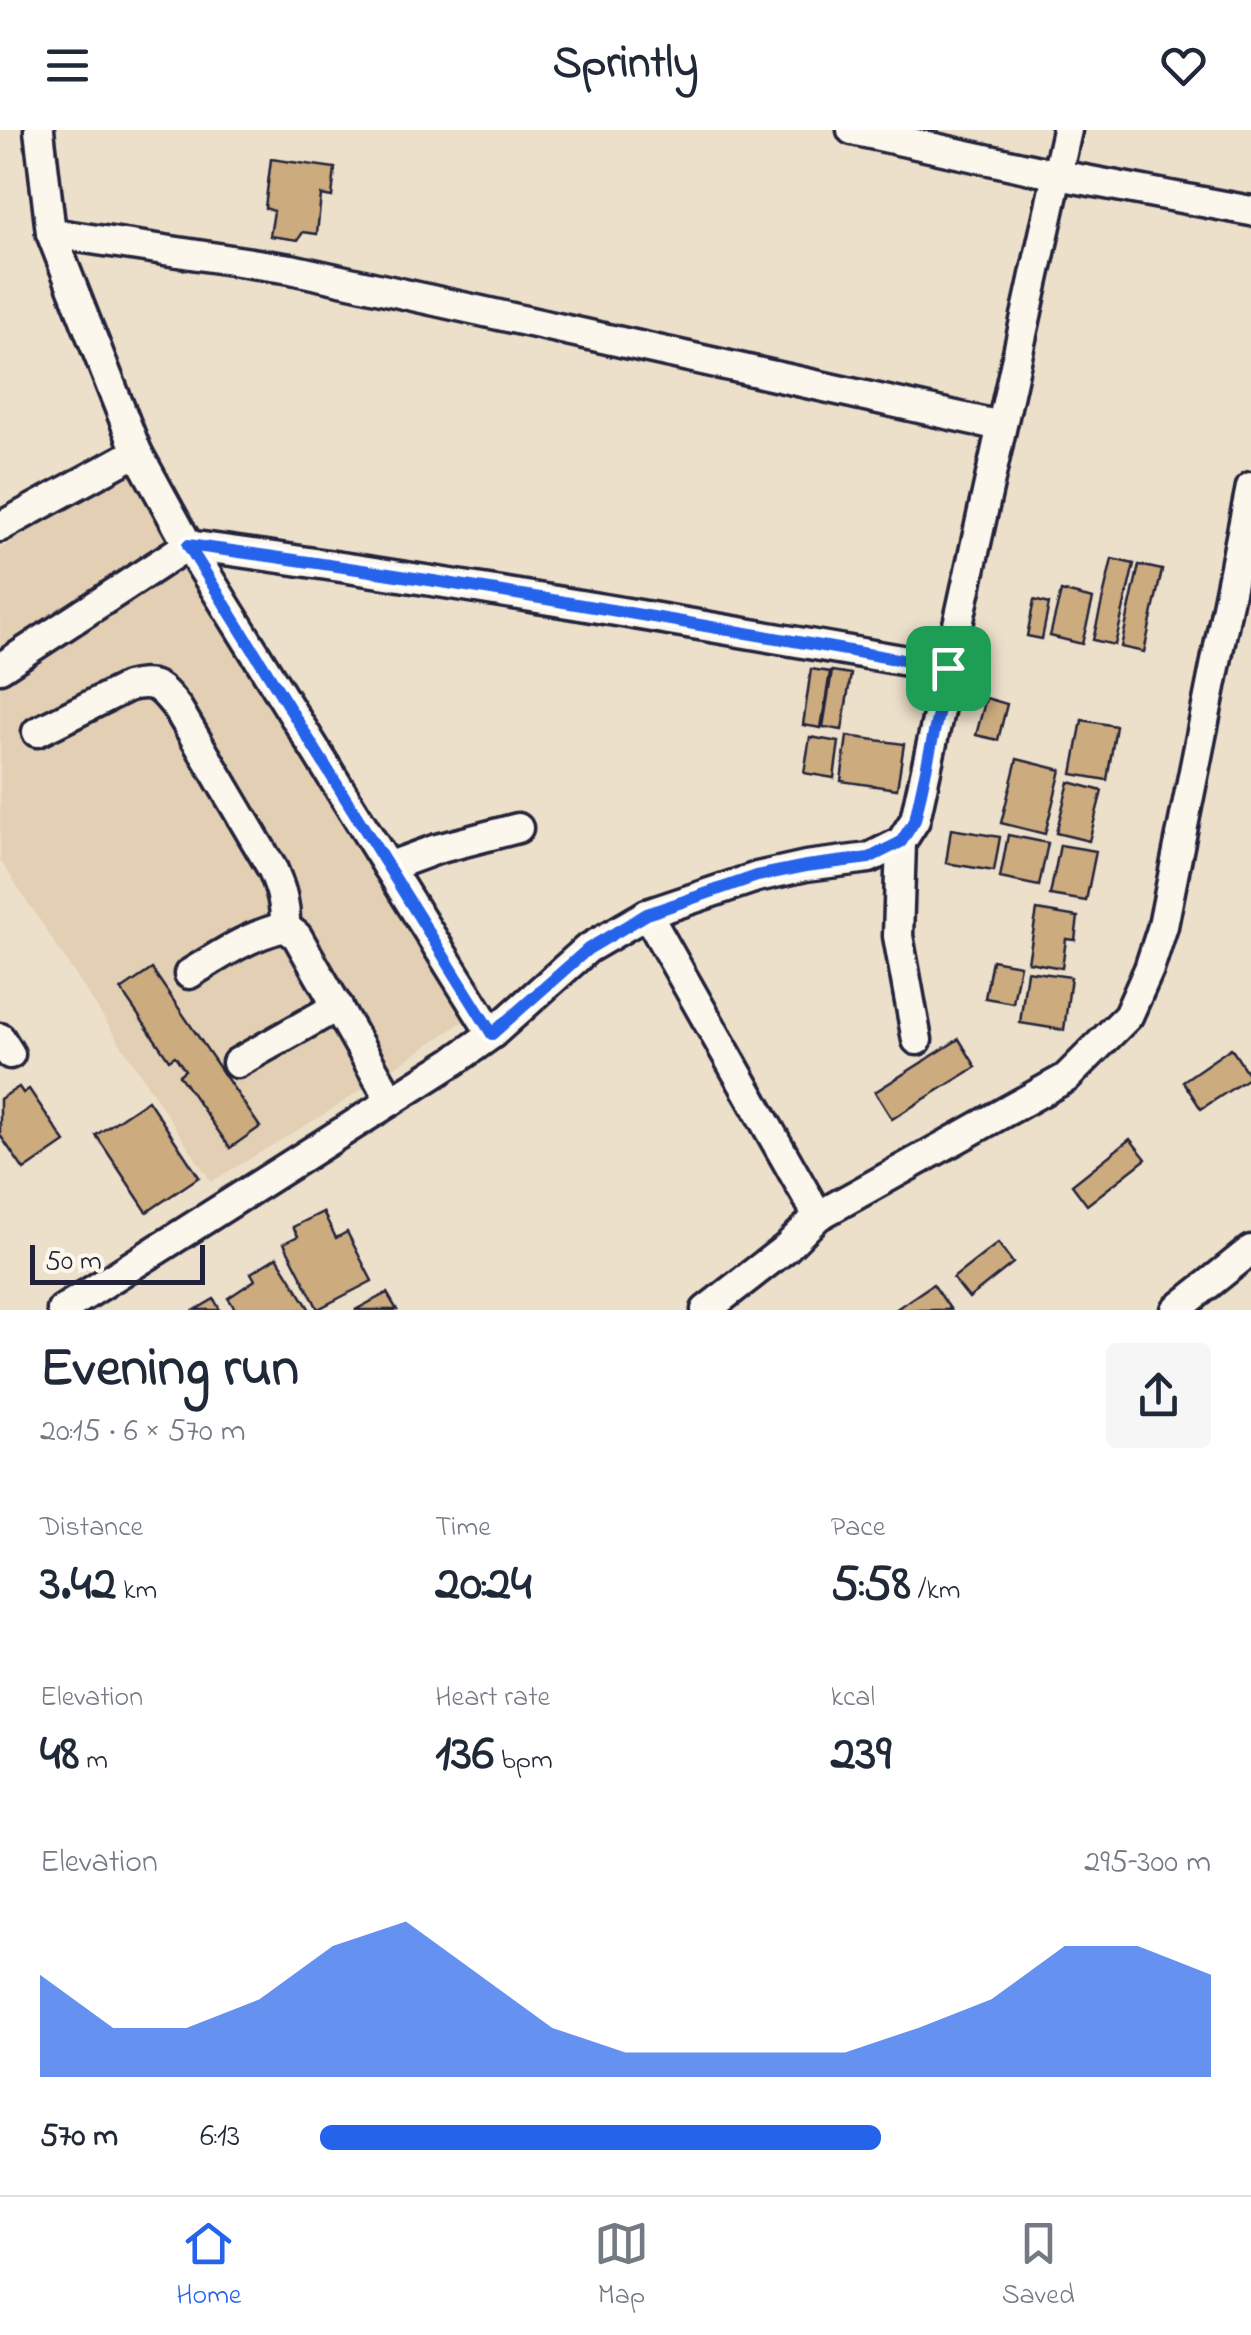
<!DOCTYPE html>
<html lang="en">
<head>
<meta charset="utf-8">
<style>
  :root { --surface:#fff; --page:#f6f6f7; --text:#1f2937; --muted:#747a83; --line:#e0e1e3; --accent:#2563eb }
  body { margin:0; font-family:"Indie Flower",sans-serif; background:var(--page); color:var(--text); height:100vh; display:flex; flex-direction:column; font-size:38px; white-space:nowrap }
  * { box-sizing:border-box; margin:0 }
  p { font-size:32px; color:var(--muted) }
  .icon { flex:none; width:55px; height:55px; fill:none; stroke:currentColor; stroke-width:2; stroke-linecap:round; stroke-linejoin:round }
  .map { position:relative; height:1180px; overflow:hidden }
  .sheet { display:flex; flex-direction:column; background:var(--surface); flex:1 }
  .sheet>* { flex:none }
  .scale { position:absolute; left:30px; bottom:25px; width:175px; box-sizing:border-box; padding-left:10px; border:5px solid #22223b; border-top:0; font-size:28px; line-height:35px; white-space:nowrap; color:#22223b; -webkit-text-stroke:8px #fbf7ec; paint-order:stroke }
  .pin { position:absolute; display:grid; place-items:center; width:85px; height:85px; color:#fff; margin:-42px; border-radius:20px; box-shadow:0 5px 15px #0006 }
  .round { display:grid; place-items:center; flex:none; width:105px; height:105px; border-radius:10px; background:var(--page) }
  .head { display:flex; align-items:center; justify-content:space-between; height:170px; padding:0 40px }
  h1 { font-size:55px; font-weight:700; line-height:75px }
  .stats { display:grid; grid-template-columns:repeat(3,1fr); gap:15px; height:170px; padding:10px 40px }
  .stats div { display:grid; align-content:center }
  .stats b { font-size:50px; font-weight:700 }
  .stats small { font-size:28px; font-weight:400 }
  .stats p { font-size:28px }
  .chart { height:280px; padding:20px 40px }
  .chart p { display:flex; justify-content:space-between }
  .chart svg { width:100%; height:180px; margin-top:10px; fill:var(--accent); opacity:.7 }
  ul { padding:0 40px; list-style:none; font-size:32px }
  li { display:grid; grid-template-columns:160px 120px 1fr; align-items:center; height:75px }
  li i { height:25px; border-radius:12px; background:var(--accent) }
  header { display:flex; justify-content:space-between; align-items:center; height:130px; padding:0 40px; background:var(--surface); font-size:45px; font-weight:700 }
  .dock { display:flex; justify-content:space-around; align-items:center; height:140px; border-top:2px solid var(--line); background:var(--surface); font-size:28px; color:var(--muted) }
  .dock a { display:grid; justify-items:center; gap:5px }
  .dock .current { color:var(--accent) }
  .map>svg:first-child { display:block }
  .built { fill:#e3d0b4 }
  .building { fill:#ccac7f; stroke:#22223b; stroke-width:2.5 }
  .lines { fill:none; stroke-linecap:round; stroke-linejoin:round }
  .minor-casing { stroke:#22223b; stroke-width:35 }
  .minor { stroke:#fbf7ec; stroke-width:28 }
  .route-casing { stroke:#fff; stroke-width:20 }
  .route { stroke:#2563eb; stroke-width:12 }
</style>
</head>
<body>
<header><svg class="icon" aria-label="menu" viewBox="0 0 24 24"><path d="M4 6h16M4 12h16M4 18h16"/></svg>Sprintly<svg class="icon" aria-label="heart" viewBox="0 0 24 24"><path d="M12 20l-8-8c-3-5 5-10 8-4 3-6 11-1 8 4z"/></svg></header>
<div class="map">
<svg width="1251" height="1180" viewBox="0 0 1251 1180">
  <rect width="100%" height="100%" fill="#ede0cb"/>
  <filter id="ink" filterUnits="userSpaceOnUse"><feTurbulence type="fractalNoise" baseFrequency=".01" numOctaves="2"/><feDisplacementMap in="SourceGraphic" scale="20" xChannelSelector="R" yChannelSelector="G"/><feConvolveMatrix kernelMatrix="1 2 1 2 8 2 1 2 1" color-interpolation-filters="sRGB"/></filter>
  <g filter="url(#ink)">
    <path class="built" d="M 129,338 L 302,628 L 467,889 L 328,982 L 211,1052 L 0,730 L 0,419 Z"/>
    <g class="building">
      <path d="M 271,29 L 335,38 L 332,67 L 321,65 L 317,104 L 303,102 L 298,110 L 270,106 L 274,81 L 265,78 Z"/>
      <path d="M 1112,429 L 1134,434 L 1115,515 L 1093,510 Z"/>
      <path d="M 1139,435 L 1162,440 L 1144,522 L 1121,517 Z"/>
      <path d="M 1061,461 L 1093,469 L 1082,514 L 1050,506 Z"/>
      <path d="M 1034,470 L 1049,474 L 1042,509 L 1027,506 Z"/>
      <path d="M 811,539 L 830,542 L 821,598 L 803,595 Z"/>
      <path d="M 832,541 L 851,544 L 842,600 L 823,597 Z"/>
      <path d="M 986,568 L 1007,574 L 998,610 L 976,605 Z"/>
      <path d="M 1082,590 L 1116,596 L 1107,650 L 1072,644 Z"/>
      <path d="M 847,606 L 904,614 L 897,659 L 841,651 Z"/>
      <path d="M 810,607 L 839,612 L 834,648 L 804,643 Z"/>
      <path d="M 1017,629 L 1061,640 L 1045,704 L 1001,693 Z"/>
      <path d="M 1069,652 L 1102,661 L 1089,711 L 1056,703 Z"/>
      <path d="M 951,699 L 1000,707 L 994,741 L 946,733 Z"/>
      <path d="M 1008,705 L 1048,713 L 1039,756 L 1000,748 Z"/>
      <path d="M 1060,715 L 1096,721 L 1086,771 L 1050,765 Z"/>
      <path d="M 1037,780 L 1078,787 L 1075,810 L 1066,809 L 1062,838 L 1028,832 Z"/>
      <path d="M 992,830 L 1020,835 L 1013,873 L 985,868 Z"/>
      <path d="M 152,839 L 260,997 L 230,1018 L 179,945 L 185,940 L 175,926 L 169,930 L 121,860 Z"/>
      <path d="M 1027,841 L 1071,847 L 1064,900 L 1020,893 Z"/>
      <path d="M 959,909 L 976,937 L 892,989 L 875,962 Z"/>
      <path d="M 1231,918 L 1250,947 L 1201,979 L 1183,951 Z"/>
      <path d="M 19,957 L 23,963 L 29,959 L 65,1012 L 24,1040 L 0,1005 L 0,969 Z"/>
      <path d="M 148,970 L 199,1047 L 147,1082 L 96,1005 Z"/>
      <path d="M 1130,1009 L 1146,1029 L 1087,1075 L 1072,1055 Z"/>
      <path d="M 323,1082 L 336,1108 L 347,1102 L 372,1151 L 318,1179 L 284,1113 L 298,1106 L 293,1097 Z"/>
      <path d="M 998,1113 L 1013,1133 L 969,1168 L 953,1148 Z"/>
      <path d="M 277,1127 L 310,1180 L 236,1180 L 228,1168 L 255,1150 L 251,1143 Z"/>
      <path d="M 933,1154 L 951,1180 L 895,1180 Z"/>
      <path d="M 387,1163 L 397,1180 L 355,1180 Z"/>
      <path d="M 214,1169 L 220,1180 L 195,1180 Z"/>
    </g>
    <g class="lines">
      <defs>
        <g id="minor">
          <path d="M 39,0 L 51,103 L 137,322 L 188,415 L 492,904"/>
          <path d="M 852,0 L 1058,45 L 1251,81"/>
          <path d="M 51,103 L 291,139 L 1001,296"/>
          <path d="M 0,397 L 137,322"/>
          <path d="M 0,538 L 188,415 C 443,450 695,494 948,538"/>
          <path d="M 37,602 L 127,557 C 155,549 161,557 178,579 L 273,740 C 281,759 286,775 285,797"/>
          <path d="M 901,712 L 898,806 L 917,910"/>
          <path d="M 388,737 L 437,719 L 518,698"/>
          <path d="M 647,784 L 818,1086"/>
          <path d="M 189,844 C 220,825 249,805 285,797 L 297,806 L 391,971"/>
          <path d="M 0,908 L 10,924"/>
          <path d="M 237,933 L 338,876"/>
          <path d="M 62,1180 L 454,931 L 492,904 L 587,819 L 647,784 L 757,747 L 806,736 L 869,728 L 901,712 L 915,690 L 1067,0"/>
          <path d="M 706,1180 L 786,1118 L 818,1086 L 1066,948 L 1128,886 L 1149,839 L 1163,796 L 1251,357"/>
          <path d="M 1176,1180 L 1251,1120"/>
        </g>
      </defs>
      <use href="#minor" class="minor-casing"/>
      <use href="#minor" class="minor"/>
    </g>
  </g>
  <g class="lines" filter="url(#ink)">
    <defs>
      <path id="route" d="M 188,415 C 443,449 695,494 948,538 L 915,690 L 901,712 L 869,728 L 806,736 L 757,746 L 647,784 L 588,819 L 492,904 Z"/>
    </defs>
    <use href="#route" class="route-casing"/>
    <use href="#route" class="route"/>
  </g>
</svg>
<div class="scale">50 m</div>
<div class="pin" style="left:948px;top:538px;background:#1e9e55"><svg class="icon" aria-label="arrive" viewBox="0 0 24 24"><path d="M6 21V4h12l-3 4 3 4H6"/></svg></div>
</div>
<section class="sheet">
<div class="head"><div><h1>Evening run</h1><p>20:15 · 6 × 570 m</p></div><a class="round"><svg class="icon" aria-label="share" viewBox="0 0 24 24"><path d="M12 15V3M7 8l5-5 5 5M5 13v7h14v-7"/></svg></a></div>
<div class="stats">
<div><p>Distance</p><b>3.42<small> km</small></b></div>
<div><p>Time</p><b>20:24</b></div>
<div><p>Pace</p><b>5:58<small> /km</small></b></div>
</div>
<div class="stats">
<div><p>Elevation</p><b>48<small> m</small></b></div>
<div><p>Heart rate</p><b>136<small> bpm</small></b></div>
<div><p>kcal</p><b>239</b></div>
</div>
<div class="chart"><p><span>Elevation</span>295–300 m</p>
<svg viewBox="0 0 160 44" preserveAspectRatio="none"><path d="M0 44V19L10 32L20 32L30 25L40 12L50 6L60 19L70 32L80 38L90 38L100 38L110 38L120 32L130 25L140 12L150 12L160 19V44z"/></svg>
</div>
<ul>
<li><b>570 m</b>6:13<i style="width:63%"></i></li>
</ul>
</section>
<nav class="dock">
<a class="current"><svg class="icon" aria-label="home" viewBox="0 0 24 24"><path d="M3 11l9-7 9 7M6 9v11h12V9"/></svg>Home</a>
<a><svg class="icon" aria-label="map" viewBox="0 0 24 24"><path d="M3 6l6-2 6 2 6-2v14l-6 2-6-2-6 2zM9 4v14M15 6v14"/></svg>Map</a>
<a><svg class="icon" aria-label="saved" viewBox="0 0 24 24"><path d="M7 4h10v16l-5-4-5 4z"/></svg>Saved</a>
</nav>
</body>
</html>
